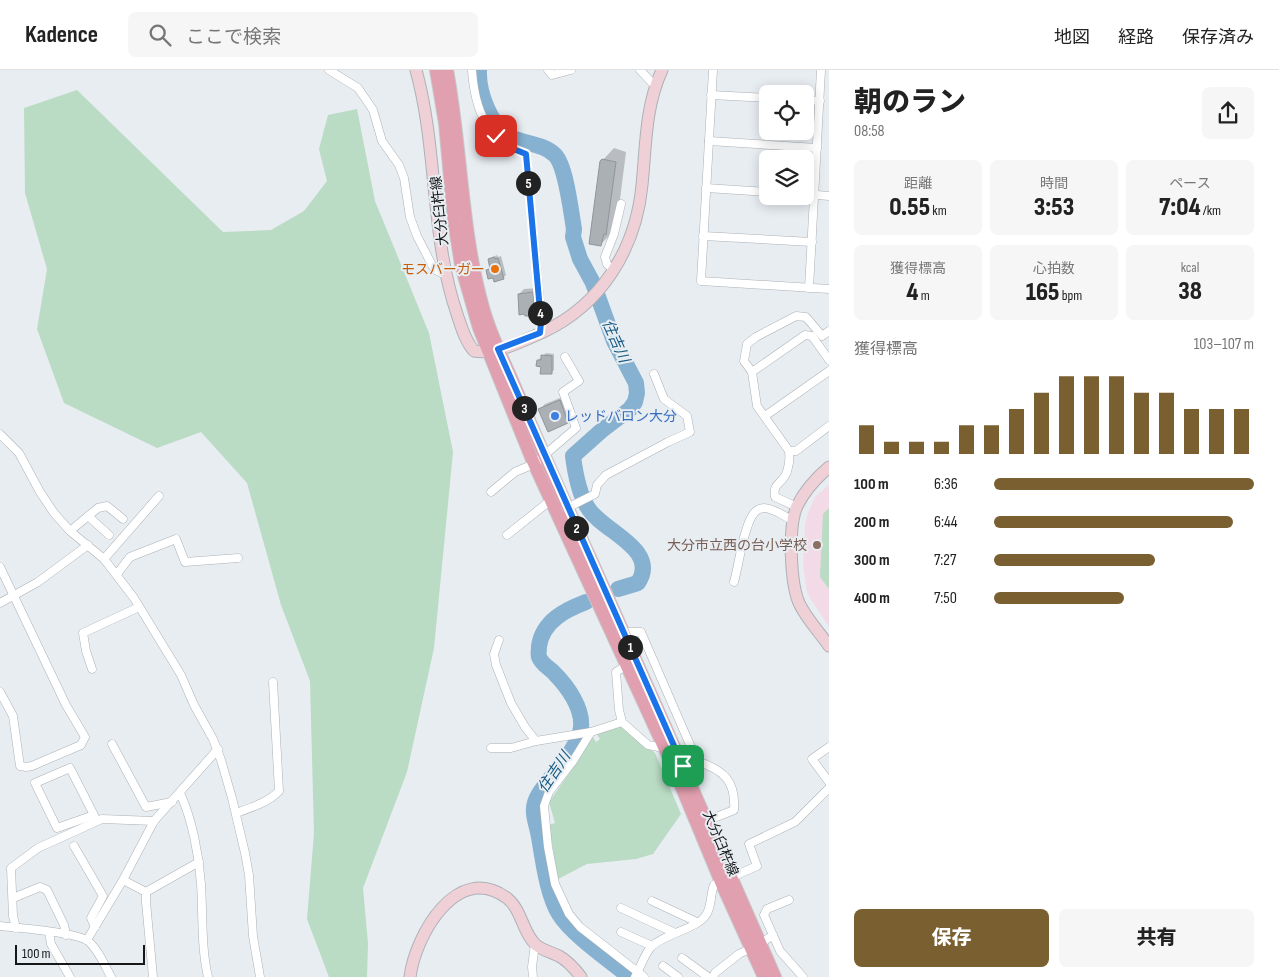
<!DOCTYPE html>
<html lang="ja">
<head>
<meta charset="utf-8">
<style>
  :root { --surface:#fff; --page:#f6f6f6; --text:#222; --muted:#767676; --line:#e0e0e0; --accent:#7a5f31 }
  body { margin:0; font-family:"Sofia Sans Condensed","Noto Sans JP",sans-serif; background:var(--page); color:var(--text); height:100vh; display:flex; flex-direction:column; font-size:19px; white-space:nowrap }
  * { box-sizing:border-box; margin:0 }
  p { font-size:16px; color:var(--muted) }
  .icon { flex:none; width:28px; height:28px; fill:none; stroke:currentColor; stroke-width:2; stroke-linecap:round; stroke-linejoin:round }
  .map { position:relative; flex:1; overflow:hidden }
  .panel { display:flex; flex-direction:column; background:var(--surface); width:450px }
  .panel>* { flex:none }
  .buttons { position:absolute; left:759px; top:15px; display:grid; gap:10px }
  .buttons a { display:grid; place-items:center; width:55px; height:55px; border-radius:8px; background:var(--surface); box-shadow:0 2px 12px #0003; font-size:25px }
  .scale { position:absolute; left:15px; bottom:12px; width:130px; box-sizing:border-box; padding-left:5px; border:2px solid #151719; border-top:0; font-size:14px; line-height:18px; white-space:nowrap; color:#151719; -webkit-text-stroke:4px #e8edf2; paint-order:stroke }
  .pin { position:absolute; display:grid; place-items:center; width:42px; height:42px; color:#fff; margin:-21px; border-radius:10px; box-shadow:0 2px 8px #0006 }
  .km { position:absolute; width:25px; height:25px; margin:-12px; border-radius:50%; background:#222; color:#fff; font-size:14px; line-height:25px; text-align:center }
  .round { display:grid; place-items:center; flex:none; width:52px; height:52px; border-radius:8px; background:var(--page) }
  .head { display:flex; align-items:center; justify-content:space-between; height:85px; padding:0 25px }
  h1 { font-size:28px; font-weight:800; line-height:38px }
  .stats { display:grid; grid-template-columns:repeat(3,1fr); gap:8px; height:85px; padding:5px 25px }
  .stats div { display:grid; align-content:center; border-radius:8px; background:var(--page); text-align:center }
  .stats b { font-size:25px; font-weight:800 }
  .stats small { font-size:14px; font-weight:400 }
  .stats p { font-size:14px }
  .chart { height:140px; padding:10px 25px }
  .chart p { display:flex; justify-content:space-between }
  .chart svg { width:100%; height:90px; margin-top:5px; stroke:var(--accent); stroke-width:6 }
  .action { display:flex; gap:10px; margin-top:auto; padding:10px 25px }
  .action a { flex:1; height:58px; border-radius:8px; background:var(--accent); color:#fff; font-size:20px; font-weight:800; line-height:58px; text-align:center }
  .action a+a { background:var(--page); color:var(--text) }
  ul { padding:0 25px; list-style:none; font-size:16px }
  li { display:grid; grid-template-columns:80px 60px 1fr; align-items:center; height:38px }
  li i { height:12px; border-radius:6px; background:var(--accent) }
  header { display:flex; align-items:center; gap:30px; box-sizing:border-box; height:70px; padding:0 25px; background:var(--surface); border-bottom:1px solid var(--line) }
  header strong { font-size:24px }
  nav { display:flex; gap:28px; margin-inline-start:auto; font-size:18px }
  .search { width:350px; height:45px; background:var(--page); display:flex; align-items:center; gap:12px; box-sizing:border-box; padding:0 18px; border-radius:8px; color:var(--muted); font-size:19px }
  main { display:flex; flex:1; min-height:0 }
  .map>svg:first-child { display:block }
  .education { fill:#f2dbe7 }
  .green { fill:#badbc4 }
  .shadow { fill:#0003 }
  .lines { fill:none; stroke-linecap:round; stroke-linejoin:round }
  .river { stroke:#87b1d0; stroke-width:16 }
  .building { fill:#abb0b5; stroke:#909599 }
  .street-casing { stroke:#acb1b5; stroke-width:9 }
  .secondary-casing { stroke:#acb1b5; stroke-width:13 }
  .primary-casing { stroke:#c7c7c8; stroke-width:14 }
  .street { stroke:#fff; stroke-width:8 }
  .secondary { stroke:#f0d0d7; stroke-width:11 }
  .primary { stroke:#e1a0af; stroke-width:12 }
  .route-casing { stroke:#fff; stroke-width:10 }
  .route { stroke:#1a73e8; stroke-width:6 }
  .food-dot { fill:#e8710a; stroke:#e8edf2; stroke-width:2 }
  .shop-dot { fill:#3f7fe0; stroke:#e8edf2; stroke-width:2 }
  .education-dot { fill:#8d6e63; stroke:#e8edf2; stroke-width:2 }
  .labels { text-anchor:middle; stroke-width:4; stroke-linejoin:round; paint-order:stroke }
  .street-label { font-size:14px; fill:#151719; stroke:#e8edf2 }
  .food-label { font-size:14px; fill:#c56008; stroke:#e8edf2; text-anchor:end }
  .shop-label { font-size:14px; fill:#366cbe; stroke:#e8edf2; text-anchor:start }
  .education-label { font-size:14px; fill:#785e54; stroke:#e8edf2; text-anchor:end }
  .water-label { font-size:15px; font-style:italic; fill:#165a83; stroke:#e8edf2 }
</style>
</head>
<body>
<header>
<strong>Kadence</strong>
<div class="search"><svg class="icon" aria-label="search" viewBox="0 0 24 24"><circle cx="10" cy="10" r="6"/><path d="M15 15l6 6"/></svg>ここで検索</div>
<nav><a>地図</a><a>経路</a><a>保存済み</a></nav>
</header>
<main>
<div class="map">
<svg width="829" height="907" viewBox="0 0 829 907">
  <rect width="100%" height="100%" fill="#e8edf2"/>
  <path class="education" d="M 829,415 L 829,557 L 807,523 L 803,496 L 805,454 L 808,443 L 815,427 Z"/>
  <g class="green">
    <path d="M 77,20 L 223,162 L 271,160 L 304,141 L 327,111 L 319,79 L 328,45 L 357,39 L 375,131 L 429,263 L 453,382 L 434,578 L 407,702 L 363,818 L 368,874 L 367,907 L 329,907 L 307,849 L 314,763 L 310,611 L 281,535 L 247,413 L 201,362 L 157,378 L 64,333 L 37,259 L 47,199 L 25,123 L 24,38 Z"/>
    <path d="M 829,438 L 829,519 L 820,507 L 823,444 Z"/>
    <path d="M 620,656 L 655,683 L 681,744 L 653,784 L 636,789 L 587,794 L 558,809 L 549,755 L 555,753 L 549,732 L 580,688 L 591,669 L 593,667 L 596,672 L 600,669 L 596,663 Z"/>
  </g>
  <g class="shadow">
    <path d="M 614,78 L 626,82 L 617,153 L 611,164 L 600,175 L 602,91 Z"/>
    <path d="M 497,185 L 498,187 L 501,186 L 506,205 L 503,208 L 487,200 L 491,196 L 489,189 Z"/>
    <path d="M 538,218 L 540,236 L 531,244 L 519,224 L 524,219 Z"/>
    <path d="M 546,283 L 554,284 L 554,300 L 551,303 L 538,290 Z"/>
    <path d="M 565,326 L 573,347 L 568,352 L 540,339 L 545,334 Z"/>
  </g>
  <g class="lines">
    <g class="river">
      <path d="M 479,0 C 478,22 491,59 513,68 C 526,74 544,74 555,85 C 566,96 571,142 574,159 L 573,167 L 580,189 L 593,213 L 614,271 L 636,313 L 637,323 L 635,332 L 630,339 L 601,361 L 573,386 C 575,402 579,424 588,438 C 603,462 660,479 638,513 L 618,519"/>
      <path d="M 586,532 C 565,540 543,551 539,576 C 539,580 538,584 539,587 C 542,595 550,598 555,604 C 567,616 583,638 581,657 C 580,677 550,706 539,724 C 529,740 536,750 539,767 C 543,790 547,824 559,844 C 571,864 610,891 630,907"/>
    </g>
  </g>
  <g class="building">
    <path d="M 602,89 L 616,92 L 606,165 L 604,164 L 601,176 L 589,174 L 600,91 Z"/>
    <path d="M 494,187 L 495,189 L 498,188 L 504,209 L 494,212 L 493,208 L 488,209 L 486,200 L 490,199 L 488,189 Z"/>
    <path d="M 533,222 L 535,242 L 531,243 L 531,246 L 525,246 L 524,244 L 519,245 L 518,224 Z"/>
    <path d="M 541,285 L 552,286 L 552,304 L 540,304 L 541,297 L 536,296 L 537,290 L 541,290 Z"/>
    <path d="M 560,330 L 568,353 L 548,362 L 538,339 Z"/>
  </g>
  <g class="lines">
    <defs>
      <g id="street">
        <path d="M 329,0 L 358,18 L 373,40 L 382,71 L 399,95 L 404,108 L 410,147 L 417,166 L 434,199 L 445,205"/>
        <path d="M 472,0 C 475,42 486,67 526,84 L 541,245 L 540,263"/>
        <path d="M 548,0 L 552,5 L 571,0"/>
        <path d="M 640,0 L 655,16"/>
        <path d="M 713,0 L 701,211 L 829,219"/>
        <path d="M 711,25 L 768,28"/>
        <path d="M 805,30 L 820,31"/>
        <path d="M 709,71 L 817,78"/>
        <path d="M 706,118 L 768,122"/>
        <path d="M 805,124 L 829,126"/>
        <path d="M 703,166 L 812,172"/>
        <path d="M 614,201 L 607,194 L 605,187 L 614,164 L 621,134"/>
        <path d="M 809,218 L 821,0"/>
        <path d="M 752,302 L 744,291 L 747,274 L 756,267 L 796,246 L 806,247 L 822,266 L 829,261"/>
        <path d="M 765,346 L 829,301"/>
        <path d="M 0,364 L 19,383 L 40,422 L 54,443 L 70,461 L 104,489 L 134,528 L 181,605 L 194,635 L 213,669 L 221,690 L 232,728 L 245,783 L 249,805 L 253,866 L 260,907"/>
        <path d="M 789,381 L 796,381 L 829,356"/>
        <path d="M 491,422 L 515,402 L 534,394 L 576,358 L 563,322 L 579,311 L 565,287"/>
        <path d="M 797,437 L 775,427 C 773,414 779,415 785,406 C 789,399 790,388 789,381 L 757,336 L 752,302 L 805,265 L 812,266 L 829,290"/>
        <path d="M 565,439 L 595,424 L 597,415 L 606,405 L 668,372 L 690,362 L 687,346 L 664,329 L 654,304"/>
        <path d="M 88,446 L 109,465"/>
        <path d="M 70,461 L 98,438 L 107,436 L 123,449"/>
        <path d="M 507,465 L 551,430"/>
        <path d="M 104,489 L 159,426"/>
        <path d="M 0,497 L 66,635 L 85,667 L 81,675 L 32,696 L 26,697 L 20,696 L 13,646 L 0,622"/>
        <path d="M 117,504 L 130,487 L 176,469 L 185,492 L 238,488"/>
        <path d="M 734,512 C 739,494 743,461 752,446 C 755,441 759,438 764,438 C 774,438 785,447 794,451"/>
        <path d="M 0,533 L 38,512 L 88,475"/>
        <path d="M 622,565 L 630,562 L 641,562 L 697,691 C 723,700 736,710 734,740 L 704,752"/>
        <path d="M 499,570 L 494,584 L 496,595 L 511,633 L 525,657 L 536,671"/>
        <path d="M 92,599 L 86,581 L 83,563 L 139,537"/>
        <path d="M 622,652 L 648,675 L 664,678"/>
        <path d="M 591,662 L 573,691 L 549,722 L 544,736 L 548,777 L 555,814 L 569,844 L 580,857 L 644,907"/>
        <path d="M 112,674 L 146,737 L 172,732"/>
        <path d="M 829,677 L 812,689 L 829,712"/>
        <path d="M 491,678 L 511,678 L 536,671 L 591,662 L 622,652 L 619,640 L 616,602 L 630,593"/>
        <path d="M 180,723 C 192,749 199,785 201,814 C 203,845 201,877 208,907"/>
        <path d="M 236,743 C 250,738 269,732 279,721 L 273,612"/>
        <path d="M 94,745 L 57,758 L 35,713 L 70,698 L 97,751"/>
        <path d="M 74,776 L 103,826 L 91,848 L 95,857"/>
        <path d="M 123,810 L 146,822 L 199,792"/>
        <path d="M 146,822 L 146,832 L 153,907"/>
        <path d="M 13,828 L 40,817 L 47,820 L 64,855 L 66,865"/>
        <path d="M 789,830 L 767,839 L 764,845 L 780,881 L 803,907"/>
        <path d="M 652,831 L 697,852"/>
        <path d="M 621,838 L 675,863"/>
        <path d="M 0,856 C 18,858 76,862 88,871 C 98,879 105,896 111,907"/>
        <path d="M 16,858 L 13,846 L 11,798 L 38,778 L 102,749 L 154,751"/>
        <path d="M 49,862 L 51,874 L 70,907"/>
        <path d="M 621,862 L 652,876"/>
        <path d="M 87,870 L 123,810 L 154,751 L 218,679"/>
        <path d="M 682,888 L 708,907"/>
        <path d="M 663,896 L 678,907"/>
        <path d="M 533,907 L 532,897 L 535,874"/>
        <path d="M 635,907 C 641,897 644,884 652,876 C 665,864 698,858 706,845 C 712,836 710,825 714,815 L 757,796 L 749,774 L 795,752 L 829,718"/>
        <path d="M 713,907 L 715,903 L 739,884 L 760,874 L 773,865"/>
      </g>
      <g id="secondary">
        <path d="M 416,0 C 438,80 430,165 457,244 C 461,256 465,271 474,281 C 496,285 523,271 543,262 C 601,235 636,179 642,115 C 646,76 645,37 662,0"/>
        <path d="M 829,397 C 816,408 805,420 797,436 C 788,456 790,515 800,535 C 807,549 820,563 829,576"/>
        <path d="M 410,907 C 415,866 457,791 507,828 C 522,840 522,861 535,874 C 541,880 551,882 559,886 C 568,891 575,899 581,907"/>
      </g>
      <g id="primary">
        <path d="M 436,0 L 445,53 L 454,151 L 461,195 L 479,258 L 531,387 L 675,701 L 721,812 L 764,907"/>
        <path d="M 447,0 C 462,80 461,163 484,241 C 492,269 506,295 517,322 C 541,379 566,435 592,492 C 654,630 714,768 775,907"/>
      </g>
    </defs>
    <use href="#street" class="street-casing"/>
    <use href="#secondary" class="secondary-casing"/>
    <use href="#primary" class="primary-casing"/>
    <use href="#street" class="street"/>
    <use href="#secondary" class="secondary"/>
    <use href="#primary" class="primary"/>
  </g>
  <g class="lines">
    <defs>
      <path id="route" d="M 496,66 L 511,78 L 526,84 L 541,252 L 540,263 L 498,279 L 683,696"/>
    </defs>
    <use href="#route" class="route-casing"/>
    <use href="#route" class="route"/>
  </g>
  <circle class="food-dot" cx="495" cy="199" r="5"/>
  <circle class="shop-dot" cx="555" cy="346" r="5"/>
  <circle class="education-dot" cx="817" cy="475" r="5"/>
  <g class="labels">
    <g class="street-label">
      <text transform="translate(439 141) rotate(-96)" y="5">大分臼杵線</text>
      <text transform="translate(721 773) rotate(67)" y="5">大分臼杵線</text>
    </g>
    <g class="food-label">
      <text x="485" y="204">モスバーガー</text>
    </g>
    <g class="shop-label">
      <text x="565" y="351">レッドバロン大分</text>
    </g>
    <g class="education-label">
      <text x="807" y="480">大分市立西の台小学校</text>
    </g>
    <g class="water-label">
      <text transform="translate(616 271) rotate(66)" y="5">住吉川</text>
      <text transform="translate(554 702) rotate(-56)" y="5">住吉川</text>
    </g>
  </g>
</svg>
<div class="buttons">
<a><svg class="icon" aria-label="locate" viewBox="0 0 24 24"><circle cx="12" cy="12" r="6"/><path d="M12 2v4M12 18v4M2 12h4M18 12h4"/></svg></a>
<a><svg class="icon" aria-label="layers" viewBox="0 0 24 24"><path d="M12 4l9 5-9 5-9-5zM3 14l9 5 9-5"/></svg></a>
</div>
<div class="scale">100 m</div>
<div class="pin" style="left:683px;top:696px;background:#1e9e55"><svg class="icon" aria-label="arrive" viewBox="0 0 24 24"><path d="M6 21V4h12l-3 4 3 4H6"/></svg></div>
<div class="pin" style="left:496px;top:66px;background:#d93025"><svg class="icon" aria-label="check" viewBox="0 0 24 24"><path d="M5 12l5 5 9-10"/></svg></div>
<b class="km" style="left:630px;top:577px">1</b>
<b class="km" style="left:576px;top:458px">2</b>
<b class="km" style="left:524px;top:338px">3</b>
<b class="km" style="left:540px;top:243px">4</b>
<b class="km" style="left:528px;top:113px">5</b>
</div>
<section class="panel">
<div class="head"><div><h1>朝のラン</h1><p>08:58</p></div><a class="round"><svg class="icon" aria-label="share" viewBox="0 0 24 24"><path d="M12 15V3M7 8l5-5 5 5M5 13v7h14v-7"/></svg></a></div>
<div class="stats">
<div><p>距離</p><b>0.55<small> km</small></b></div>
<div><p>時間</p><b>3:53</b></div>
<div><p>ペース</p><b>7:04<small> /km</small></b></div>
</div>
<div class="stats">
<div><p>獲得標高</p><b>4<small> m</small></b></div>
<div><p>心拍数</p><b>165<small> bpm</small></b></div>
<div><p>kcal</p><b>38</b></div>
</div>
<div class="chart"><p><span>獲得標高</span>103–107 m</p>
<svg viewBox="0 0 160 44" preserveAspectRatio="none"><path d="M5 44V30M15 44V38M25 44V38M35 44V38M45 44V30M55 44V30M65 44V22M75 44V14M85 44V6M95 44V6M105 44V6M115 44V14M125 44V14M135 44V22M145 44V22M155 44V22"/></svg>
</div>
<ul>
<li><b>100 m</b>6:36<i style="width:100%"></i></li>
<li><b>200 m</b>6:44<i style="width:92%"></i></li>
<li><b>300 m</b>7:27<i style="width:62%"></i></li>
<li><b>400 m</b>7:50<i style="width:50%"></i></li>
</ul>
<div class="action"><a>保存</a><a>共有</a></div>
</section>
</main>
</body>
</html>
